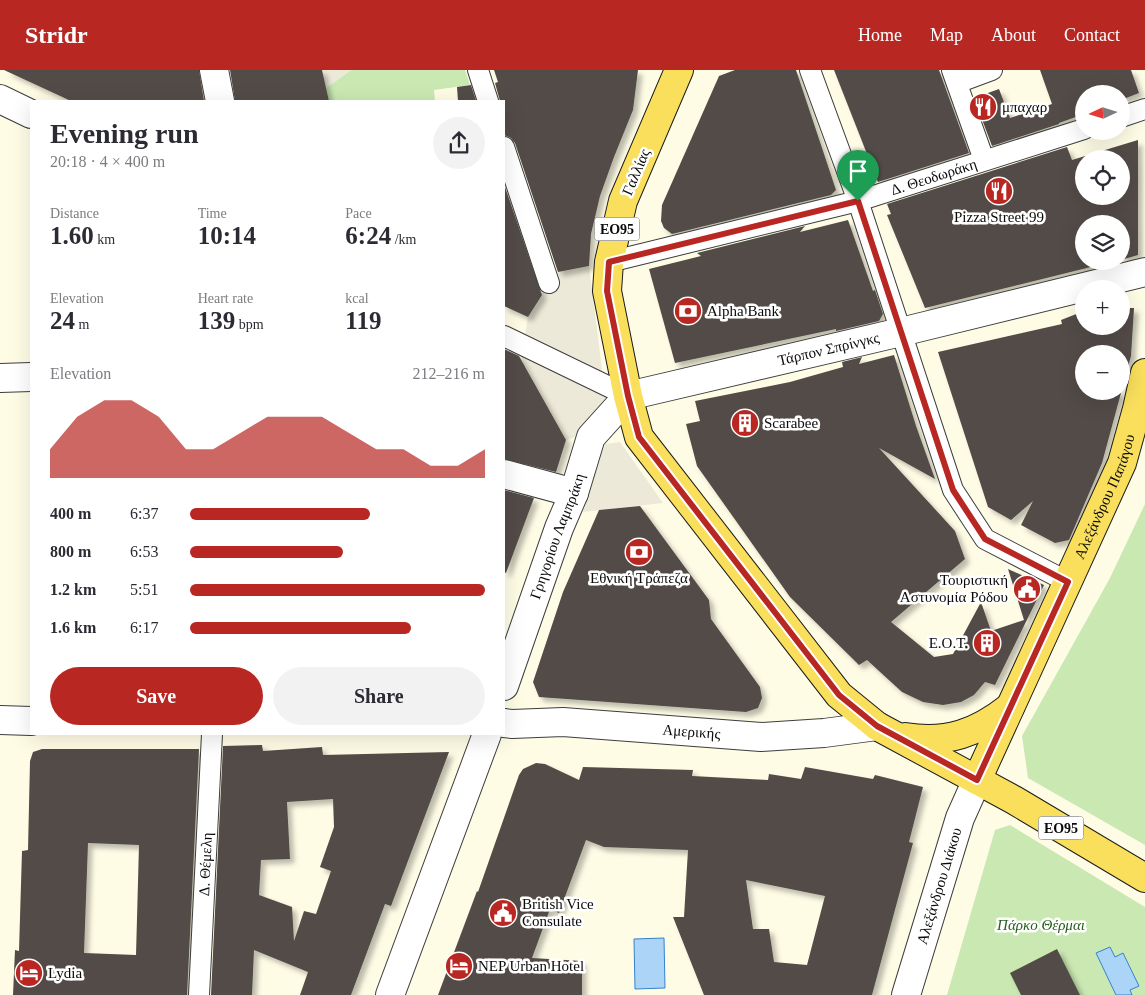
<!DOCTYPE html>
<html lang="en">
<head>
<meta charset="utf-8">
<style>
  :root { --surface:#fff; --page:#f2f2f3; --text:#2b2b33; --muted:#7c7c81; --accent:#b92723 }
  body { margin:0; font-family:Georgia,serif; background:var(--page); color:var(--text); height:100vh; display:flex; flex-direction:column; font-size:19px; white-space:nowrap }
  * { box-sizing:border-box; margin:0 }
  p { font-size:16px; color:var(--muted) }
  .icon { flex:none; width:28px; height:28px; fill:none; stroke:currentColor; stroke-width:2; stroke-linecap:round; stroke-linejoin:round }
  .map { position:relative; flex:1; overflow:hidden }
  .sheet { position:absolute; left:30px; top:30px; width:475px; height:635px; display:flex; flex-direction:column; background:var(--surface); border-radius:0px; box-shadow:0 5px 20px #0002 }
  .sheet>* { flex:none }
  .needle { width:32px; rotate:266deg }
  .fabs { position:absolute; left:1075px; top:15px; display:grid; gap:10px }
  .fabs a { display:grid; place-items:center; width:55px; height:55px; border-radius:50%; background:var(--surface); box-shadow:0 5px 20px #0002; font-size:25px }
  .pin { position:absolute; display:grid; place-items:center; width:42px; height:42px; color:#fff; margin:-51px -21px; border-radius:50% 50% 50% 0; rotate:-45deg; box-shadow:0 0 5px #0007 }
  .pin .icon { rotate:45deg }
  .round { display:grid; place-items:center; flex:none; width:52px; height:52px; border-radius:26px; background:var(--page) }
  .headline { display:flex; align-items:center; justify-content:space-between; height:85px; padding:0 20px }
  h1 { font-size:28px; font-weight:600; line-height:38px }
  .metrics { display:grid; grid-template-columns:repeat(3,1fr); gap:8px; height:85px; padding:5px 20px }
  .metrics div { display:grid; align-content:center }
  .metrics b { font-size:25px; font-weight:600 }
  .metrics small { font-size:14px; font-weight:400 }
  .metrics p { font-size:14px }
  .chart { height:140px; padding:10px 20px }
  .chart p { display:flex; justify-content:space-between }
  .chart svg { width:100%; height:90px; margin-top:5px; fill:var(--accent); opacity:.7 }
  .action { display:flex; gap:10px; margin-top:auto; padding:10px 20px }
  .action a { flex:1; height:58px; border-radius:30px; background:var(--accent); color:#fff; font-size:20px; font-weight:600; line-height:58px; text-align:center }
  .action a+a { background:var(--page); color:var(--text) }
  ul { padding:0 20px; list-style:none; font-size:16px }
  li { display:grid; grid-template-columns:80px 60px 1fr; align-items:center; height:38px }
  li i { height:12px; border-radius:6px; background:var(--accent) }
  header { display:flex; align-items:center; gap:30px; box-sizing:border-box; height:70px; padding:0 25px; background:var(--accent); color:#fff }
  header strong { font-size:24px }
  nav { display:flex; gap:28px; margin-inline-start:auto; font-size:18px }
  .map>svg:first-child { display:block }
  .green { fill:#cae8b2 }
  .plaza { fill:#ece9d8 }
  .water { fill:#acd4f6; stroke:#3383cd }
  .building { fill:#524c46; fill-rule:evenodd; filter:url(#shadow) }
  .lines { fill:none; stroke-linecap:round; stroke-linejoin:round }
  .pedestrian-casing { stroke:#3d3d3d; stroke-width:22 }
  .minor-casing { stroke:#3d3d3d; stroke-width:30 }
  .tertiary-casing { stroke:#3d3d3d; stroke-width:30 }
  .primary-casing { stroke:#1b1b1b; stroke-width:30 }
  .pedestrian { stroke:#fff; stroke-width:20 }
  .minor { stroke:#fff; stroke-width:28 }
  .tertiary { stroke:#fff; stroke-width:28 }
  .primary { stroke:#f9df5c; stroke-width:28 }
  .route-casing { stroke:#fff; stroke-width:10 }
  .route { stroke:#b92723; stroke-width:6 }
  .labels { text-anchor:middle; stroke-width:5; stroke-linejoin:round; paint-order:stroke }
  .shield { fill:#fff; stroke:#545454; stroke-width:1 }
  .shield-label { font-size:14px; font-weight:bold; fill:#0a0a0a }
  .poi-label { font-size:15px; fill:#0a0a0a; stroke:#fff; text-anchor:start }
  .street-label { font-size:15px; fill:#0a0a0a; stroke:#fff }
  .park-label { font-size:15px; font-style:italic; fill:#24601b; stroke:#fff }
</style>
</head>
<body>
<header>
<strong>Stridr</strong>
<nav><a>Home</a><a>Map</a><a>About</a><a>Contact</a></nav>
</header>
<div class="map">
<svg width="1145" height="925" viewBox="0 0 1145 925">
  <defs>
    <filter id="shadow"><feDropShadow dx="4.5" dy="4.5" stdDeviation="2.5" flood-color="#0004"/></filter>
  </defs>
  <rect width="100%" height="100%" fill="#fffce6"/>
  <g class="green">
    <path d="M 351,0 L 465,0 L 470,15 L 434,20 L 435,31 L 329,31 L 326,18 Z"/>
    <path d="M 1145,434 L 1145,775 L 1028,708 L 1022,666 L 1110,508 Z"/>
    <path d="M 1010,755 L 1145,837 L 1145,925 L 947,925 L 995,760 Z"/>
  </g>
  <g class="plaza">
    <path d="M 322,0 L 351,0 L 326,18 Z"/>
    <path d="M 589,196 L 606,331 L 575,367 L 566,370 L 521,289 L 528,247 L 549,213 L 558,202 Z"/>
    <path d="M 620,372 L 663,433 L 583,442 L 605,374 Z"/>
  </g>
  <g class="water">
    <path d="M 664,868 L 665,918 L 635,919 L 634,869 Z"/>
    <path d="M 1110,877 L 1115,887 L 1123,883 L 1139,916 L 1130,920 L 1132,925 L 1116,925 L 1096,883 Z"/>
  </g>
  <g class="building">
    <path d="M 4,0 L 199,0 L 204,31 L 71,31 Z"/>
    <path d="M 230,0 L 322,0 L 329,31 L 235,31 Z"/>
    <path d="M 494,0 L 638,0 L 633,40 L 614,87 L 600,126 L 591,164 L 589,196 L 558,202 L 515,73 L 511,68 L 504,65 L 504,31 L 500,31 L 495,13 L 498,12 Z"/>
    <path d="M 735,0 L 796,0 L 836,120 L 831,125 L 672,164 L 664,158 L 661,151 L 662,135 L 719,6 Z"/>
    <path d="M 834,0 L 939,0 L 969,83 L 878,112 Z"/>
    <path d="M 1040,0 L 1131,0 L 1139,23 L 1121,30 L 1121,24 L 1084,24 L 1084,44 L 1059,53 L 1059,54 L 992,76 L 974,28 L 999,19 L 1010,48 L 1052,34 Z"/>
    <path d="M 471,15 L 476,31 L 458,31 L 457,17 Z"/>
    <path d="M 1138,70 L 1138,185 L 1121,190 L 1121,154 L 1084,154 L 1084,191 L 1115,191 L 925,238 L 887,145 L 891,144 L 887,134 L 1067,77 L 1072,90 ZM 1084,89 L 1121,89 L 1121,126 L 1084,126 Z"/>
    <path d="M 504,114 L 542,225 L 528,247 L 504,236 Z"/>
    <path d="M 848,150 L 873,221 L 875,220 L 883,244 L 879,251 L 836,261 L 836,259 L 675,293 L 649,199 L 701,186 L 697,183 L 805,156 L 800,162 Z"/>
    <path d="M 1121,238 L 1134,238 L 1131,286 L 1102,393 L 1069,470 L 1055,473 L 1021,455 L 1033,431 L 1011,450 L 988,437 L 938,282 L 1062,254 L 1061,250 L 1084,241 L 1084,256 L 1121,256 ZM 1084,284 L 1121,284 L 1121,321 L 1084,321 Z"/>
    <path d="M 504,279 L 519,286 L 566,370 L 556,402 L 504,389 Z"/>
    <path d="M 894,285 L 916,356 L 935,409 L 879,378 L 955,461 L 965,489 L 891,552 L 934,587 L 953,584 L 981,532 L 991,561 L 1024,550 L 1008,499 L 1044,515 L 995,615 L 985,612 L 974,625 L 961,632 L 943,635 L 923,632 L 902,622 L 867,590 L 859,595 L 790,527 L 697,396 L 686,354 L 700,351 L 695,331 L 790,312 L 843,297 L 842,292 L 862,287 L 859,294 Z"/>
    <path d="M 504,420 L 534,428 L 506,503 L 504,502 Z"/>
    <path d="M 640,436 L 709,530 L 711,549 L 760,617 L 762,628 L 758,638 L 746,642 L 539,627 L 533,612 L 563,522 L 599,440 Z"/>
    <path d="M 262,675 L 263,681 L 322,677 L 323,685 L 449,682 L 391,836 L 385,834 L 351,925 L 300,925 L 308,902 L 254,880 L 252,925 L 211,925 L 223,676 ZM 333,729 L 334,757 L 320,797 L 331,801 L 316,844 L 304,841 L 294,871 L 292,837 L 259,825 L 261,790 L 290,789 L 287,732 Z"/>
    <path d="M 42,679 L 199,679 L 187,925 L 13,925 L 15,880 L 19,881 L 22,781 L 28,780 L 30,691 L 33,682 ZM 88,773 L 139,775 L 136,885 L 84,883 Z"/>
    <path d="M 536,693 L 545,694 L 579,710 L 583,697 L 693,700 L 692,706 L 768,710 L 769,704 L 801,709 L 805,697 L 873,709 L 875,705 L 923,717 L 909,772 L 913,773 L 872,925 L 704,925 L 673,847 L 684,847 L 688,780 L 604,777 L 586,770 L 559,843 L 550,839 L 532,888 L 582,891 L 582,925 L 438,925 L 477,821 L 478,822 L 519,705 L 523,699 ZM 746,810 L 825,826 L 807,895 L 774,892 L 769,859 L 753,859 Z"/>
    <path d="M 1057,879 L 1080,925 L 1021,925 L 1010,903 Z"/>
  </g>
  <g class="lines">
    <defs>
      <g id="pedestrian">
        <path d="M 478,0 L 488,31"/>
        <path d="M 810,0 L 858,131 L 953,420 L 985,469 L 1068,512"/>
        <path d="M 952,0 L 984,90"/>
        <path d="M 957,13 L 992,0"/>
        <path d="M 1121,47 L 1145,39"/>
        <path d="M 504,77 L 549,213"/>
        <path id="s1" d="M 609,192 L 858,131 L 1084,59"/>
        <path d="M 504,266 L 628,326"/>
        <path id="s2" d="M 199,925 L 212,664"/>
      </g>
      <g id="minor">
        <path d="M 214,0 L 220,31"/>
        <path d="M 0,29 L 31,44"/>
        <path d="M 0,308 L 31,307"/>
        <path d="M 504,404 L 574,423"/>
      </g>
      <g id="tertiary">
        <path id="s3" d="M 504,616 L 559,458 L 574,423 L 591,367 L 628,326 L 901,262 L 1145,202"/>
        <path d="M 0,650 L 31,651"/>
        <path id="s4" d="M 504,653 L 512,654 L 563,652 L 761,667 L 824,663 L 877,656"/>
        <path d="M 390,925 L 487,664"/>
        <path id="s5" d="M 906,925 L 960,748 L 977,710"/>
      </g>
      <g id="primary">
        <path d="M 679,0 L 623,131 L 609,192 L 607,221 L 628,326 L 639,367 L 839,625 L 877,656 L 1014,730 L 1145,808"/>
        <path d="M 905,667 C 947,674 977,663 1010,637"/>
        <path id="s6" d="M 977,710 L 1122,393 L 1137,339 L 1145,303"/>
      </g>
    </defs>
    <use href="#pedestrian" class="pedestrian-casing"/>
    <use href="#minor" class="minor-casing"/>
    <use href="#tertiary" class="tertiary-casing"/>
    <use href="#primary" class="primary-casing"/>
    <use href="#pedestrian" class="pedestrian"/>
    <use href="#minor" class="minor"/>
    <use href="#tertiary" class="tertiary"/>
    <use href="#primary" class="primary"/>
  </g>
  <g class="lines">
    <defs>
      <path id="route" d="M 858,131 L 953,420 L 985,469 L 1068,512 L 977,710 L 877,656 L 839,625 L 639,367 L 628,326 L 607,221 L 609,192 Z"/>
    </defs>
    <use href="#route" class="route-casing"/>
    <use href="#route" class="route"/>
  </g>
  <defs>
    <symbol id="restaurant-disc" viewBox="-11 -11 22 22"><circle r="9.5" fill="#b92723" stroke="#fff"/><path d="M-5-6h1v4h1v-4h1v4h1v-4h1v5L-1.5 .5V6h-2V.5L-5-1ZM5-6V6H3V1.5H1.5Q1.5-4 5-6Z" fill="#fff"/></symbol>
    <symbol id="bank-disc" viewBox="-11 -11 22 22"><circle r="9.5" fill="#b92723" stroke="#fff"/><path d="M-6-4H6V4H-6ZM0-2.3a2.3 2.3 0 1 0 0 4.6a2.3 2.3 0 1 0 0-4.6Z" fill="#fff"/></symbol>
    <symbol id="building-disc" viewBox="-11 -11 22 22"><circle r="9.5" fill="#b92723" stroke="#fff"/><path d="M-4-6H4V6H1V3H-1V6H-4ZM-2.5-4.3h1.7v1.8h-1.7ZM.8-4.3h1.7v1.8H.8ZM-2.5-1h1.7V.8h-1.7ZM.8-1h1.7V.8H.8Z" fill="#fff"/></symbol>
    <symbol id="civic-disc" viewBox="-11 -11 22 22"><circle r="9.5" fill="#b92723" stroke="#fff"/><path d="M-.6-6.5H3V-4.5H.6V-3L4-1V1h2V6H-6V1h2V-1L-.6-3ZM-1.2 2.5V6h2.4V2.5Z" fill="#fff"/></symbol>
    <symbol id="hotel-disc" viewBox="-11 -11 22 22"><circle r="9.5" fill="#b92723" stroke="#fff"/><path d="M-6-4.5h1.5V1H6V5H4.5V3h-9V5H-6ZM-4 0a1.8 1.8 0 1 1 3.6 0ZM.5 0V-2.5h3Q6-2.5 6 0Z" fill="#fff"/></symbol>
  </defs>
  <g fill-rule="evenodd">
    <use href="#restaurant-disc" x="967" y="21" width="32" height="32"/>
    <use href="#restaurant-disc" x="983" y="105" width="32" height="32"/>
    <use href="#bank-disc" x="672" y="225" width="32" height="32"/>
    <use href="#building-disc" x="729" y="337" width="32" height="32"/>
    <use href="#bank-disc" x="623" y="466" width="32" height="32"/>
    <use href="#civic-disc" x="1011" y="503" width="32" height="32"/>
    <use href="#building-disc" x="971" y="557" width="32" height="32"/>
    <use href="#civic-disc" x="487" y="827" width="32" height="32"/>
    <use href="#hotel-disc" x="443" y="880" width="32" height="32"/>
    <use href="#hotel-disc" x="13" y="887" width="32" height="32"/>
  </g>
  <g class="labels">
    <g class="shield">
      <rect x="594.5" y="147.5" width="45" height="23" rx="4"/>
      <rect x="1038.5" y="746.5" width="45" height="23" rx="4"/>
    </g>
    <g class="shield-label">
      <text x="617" y="164">ΕΟ95</text>
      <text x="1061" y="763">ΕΟ95</text>
    </g>
    <g class="poi-label">
      <text x="1002" y="42">μπαχαρ</text>
      <text x="999" y="152" text-anchor="middle">Pizza Street 99</text>
      <text x="707" y="246">Alpha Bank</text>
      <text x="764" y="358">Scarabee</text>
      <text x="639" y="513" text-anchor="middle">Εθνική Τράπεζα</text>
      <text x="1008" y="515" text-anchor="end">Τουριστική<tspan x="1008" dy="17">Αστυνομία Ρόδου</tspan></text>
      <text x="968" y="578" text-anchor="end">Ε.Ο.Τ.</text>
      <text x="522" y="839">British Vice<tspan x="522" dy="17">Consulate</tspan></text>
      <text x="478" y="901">NEP Urban Hotel</text>
      <text x="48" y="908">Lydia</text>
    </g>
    <g class="street-label">
      <text transform="translate(636 102) rotate(-67)" y="5">Γαλλίας</text>
      <text dy="5" stroke="none"><textPath href="#s1" startOffset="336">Δ. Θεοδωράκη</textPath></text>
      <text dy="5" stroke="none"><textPath href="#s3" startOffset="525">Τάρπον Σπρίνγκς</textPath></text>
      <text dy="5" stroke="none"><textPath href="#s6" startOffset="311">Αλεξάνδρου Παπάγου</textPath></text>
      <text dy="5" stroke="none"><textPath href="#s3" startOffset="159">Γρηγορίου Λαμπράκη</textPath></text>
      <text dy="5" stroke="none"><textPath href="#s4" startOffset="188">Αμερικής</textPath></text>
      <text dy="5" stroke="none"><textPath href="#s2" startOffset="131">Δ. Θέμελη</textPath></text>
      <text dy="5" stroke="none"><textPath href="#s5" startOffset="114">Αλεξάνδρου Διάκου</textPath></text>
    </g>
    <g class="park-label">
      <text x="1041" y="860">Πάρκο Θέρμαι</text>
    </g>
  </g>
</svg>
<div class="fabs">
<a><svg class="needle" viewBox="-14 -14 28 28"><path d="M0-13l5 13h-10z" fill="#e53935"/><path d="M0 13l5-13h-10z" fill="#7c7c81"/></svg></a>
<a><svg class="icon" aria-label="locate" viewBox="0 0 24 24"><circle cx="12" cy="12" r="6"/><path d="M12 2v4M12 18v4M2 12h4M18 12h4"/></svg></a>
<a><svg class="icon" aria-label="layers" viewBox="0 0 24 24"><path d="M12 4l9 5-9 5-9-5zM3 14l9 5 9-5"/></svg></a>
<a>+</a>
<a>−</a>
</div>
<div class="pin" style="left:858px;top:131px;background:#1e9e55"><svg class="icon" aria-label="arrive" viewBox="0 0 24 24"><path d="M6 21V4h12l-3 4 3 4H6"/></svg></div>
<section class="sheet">
<div class="headline"><div><h1>Evening run</h1><p>20:18 · 4 × 400 m</p></div><a class="round"><svg class="icon" aria-label="share" viewBox="0 0 24 24"><path d="M12 15V3M7 8l5-5 5 5M5 13v7h14v-7"/></svg></a></div>
<div class="metrics">
<div><p>Distance</p><b>1.60<small> km</small></b></div>
<div><p>Time</p><b>10:14</b></div>
<div><p>Pace</p><b>6:24<small> /km</small></b></div>
</div>
<div class="metrics">
<div><p>Elevation</p><b>24<small> m</small></b></div>
<div><p>Heart rate</p><b>139<small> bpm</small></b></div>
<div><p>kcal</p><b>119</b></div>
</div>
<div class="chart"><p><span>Elevation</span>212–216 m</p>
<svg viewBox="0 0 160 44" preserveAspectRatio="none"><path d="M0 44V30L10 14L20 6L30 6L40 14L50 30L60 30L70 22L80 14L90 14L100 14L110 22L120 30L130 30L140 38L150 38L160 30V44z"/></svg>
</div>
<ul>
<li><b>400 m</b>6:37<i style="width:61%"></i></li>
<li><b>800 m</b>6:53<i style="width:52%"></i></li>
<li><b>1.2 km</b>5:51<i style="width:100%"></i></li>
<li><b>1.6 km</b>6:17<i style="width:75%"></i></li>
</ul>
<div class="action"><a>Save</a><a>Share</a></div>
</section>
</div>
</body>
</html>
